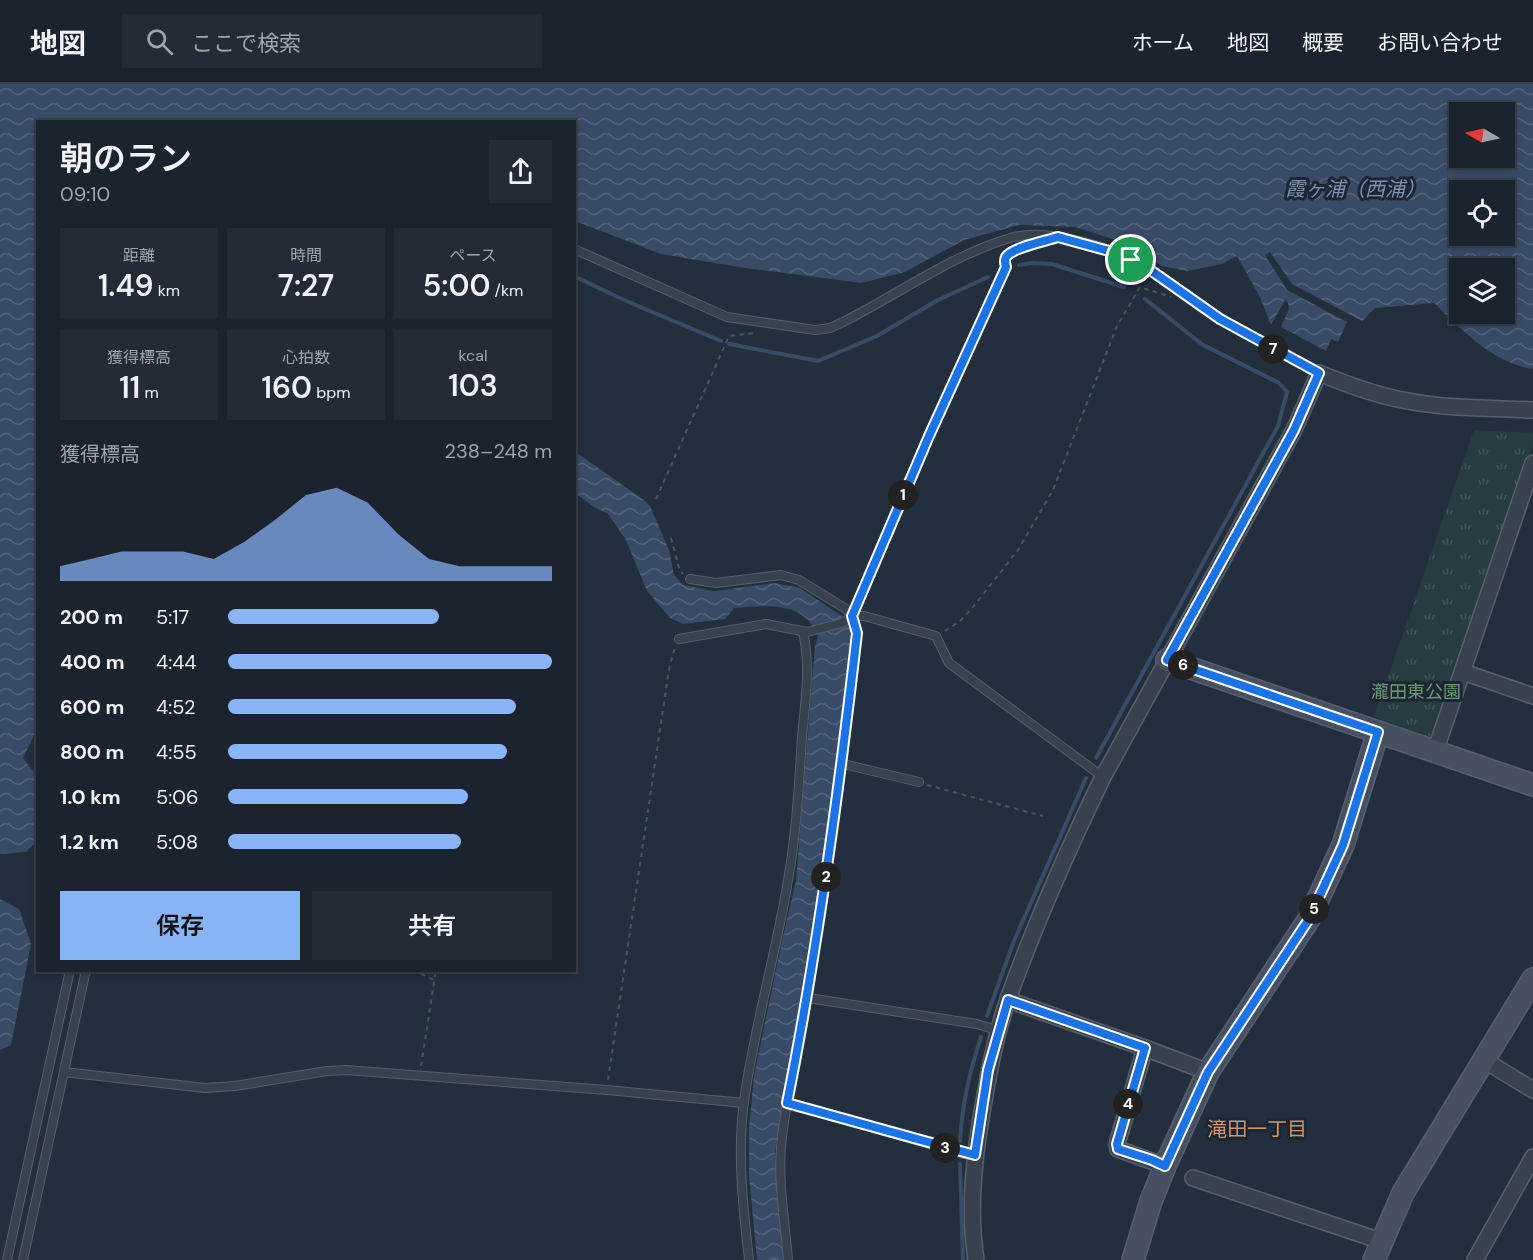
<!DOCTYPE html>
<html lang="ja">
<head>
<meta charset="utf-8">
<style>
  :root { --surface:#1b232e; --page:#242b36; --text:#f1f3f6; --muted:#a0a4aa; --line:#39404a; --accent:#8ab4f8 }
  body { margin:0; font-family:"DM Sans","Noto Sans JP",sans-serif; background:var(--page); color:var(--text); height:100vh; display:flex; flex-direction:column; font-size:22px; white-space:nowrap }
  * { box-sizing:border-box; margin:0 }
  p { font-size:20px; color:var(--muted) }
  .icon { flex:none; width:33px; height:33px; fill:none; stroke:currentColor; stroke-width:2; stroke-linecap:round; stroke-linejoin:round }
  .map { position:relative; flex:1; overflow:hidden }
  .sheet { position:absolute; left:36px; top:36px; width:540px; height:852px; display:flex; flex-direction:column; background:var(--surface); border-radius:0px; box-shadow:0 3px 9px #0003,0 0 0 2px var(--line) }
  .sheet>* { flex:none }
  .needle { width:39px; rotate:279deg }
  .controls { position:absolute; left:1449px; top:18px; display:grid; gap:12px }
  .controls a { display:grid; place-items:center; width:66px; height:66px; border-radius:0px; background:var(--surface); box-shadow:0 3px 9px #0003,0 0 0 2px var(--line); font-size:30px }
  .pin { position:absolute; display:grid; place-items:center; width:51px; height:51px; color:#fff; margin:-26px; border:3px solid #fff; border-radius:50%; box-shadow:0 2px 6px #0007 }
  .km { position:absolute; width:30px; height:30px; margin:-15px; border-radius:50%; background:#222; color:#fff; font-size:16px; line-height:30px; text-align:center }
  .round { display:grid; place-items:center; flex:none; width:63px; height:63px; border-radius:0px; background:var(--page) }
  .summary { display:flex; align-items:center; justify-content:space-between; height:102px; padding:0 24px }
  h1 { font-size:33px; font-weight:600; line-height:45px }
  .stats { display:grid; grid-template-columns:repeat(3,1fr); gap:9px; height:102px; padding:6px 24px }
  .stats div { display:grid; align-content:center; border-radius:0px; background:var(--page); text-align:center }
  .stats b { font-size:30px; font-weight:600 }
  .stats small { font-size:16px; font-weight:400 }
  .stats p { font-size:16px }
  .chart { height:168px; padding:12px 24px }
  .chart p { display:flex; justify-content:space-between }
  .chart svg { width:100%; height:108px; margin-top:6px; fill:var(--accent); opacity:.7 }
  .cta { display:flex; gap:12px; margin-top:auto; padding:12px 24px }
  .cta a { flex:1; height:69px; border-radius:0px; background:var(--accent); color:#111; font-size:24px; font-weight:600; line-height:69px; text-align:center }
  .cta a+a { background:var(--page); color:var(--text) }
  ul { padding:0 24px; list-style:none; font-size:20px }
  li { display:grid; grid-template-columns:96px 72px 1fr; align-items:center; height:45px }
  li i { height:15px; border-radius:8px; background:var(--accent) }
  header { display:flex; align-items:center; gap:36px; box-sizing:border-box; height:84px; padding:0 30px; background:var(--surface); border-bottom:2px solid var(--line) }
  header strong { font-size:28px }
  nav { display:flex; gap:33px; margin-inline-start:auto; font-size:21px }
  .search { width:420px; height:54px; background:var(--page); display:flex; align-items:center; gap:15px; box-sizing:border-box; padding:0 21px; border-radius:0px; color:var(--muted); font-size:22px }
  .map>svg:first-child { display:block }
  .park { fill:url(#park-tufts) }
  .water { fill:url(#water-waves); fill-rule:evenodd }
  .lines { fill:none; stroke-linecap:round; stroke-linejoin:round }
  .stream { stroke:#394c67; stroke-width:4 }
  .lane-casing { stroke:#565f6c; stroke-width:10 }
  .street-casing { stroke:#565f6c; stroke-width:18 }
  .secondary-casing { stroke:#565f6c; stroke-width:24 }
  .path { stroke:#44595c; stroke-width:2; stroke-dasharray:4.5 4.5; stroke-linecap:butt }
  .lane { stroke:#38414e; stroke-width:8 }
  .street { stroke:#38414e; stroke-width:15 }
  .secondary { stroke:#465061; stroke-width:21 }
  .route-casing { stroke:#fff; stroke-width:12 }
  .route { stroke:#1a73e8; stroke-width:8 }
  .labels { text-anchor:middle; stroke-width:6; stroke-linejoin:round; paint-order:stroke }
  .park-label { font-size:18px; fill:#6b9a76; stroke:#1d2633 }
  .water-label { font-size:20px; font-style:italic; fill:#7c92b1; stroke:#1d2633 }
  .neighbourhood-label { font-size:20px; fill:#d59563; stroke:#1d2633 }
</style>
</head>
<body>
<header>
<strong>地図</strong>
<div class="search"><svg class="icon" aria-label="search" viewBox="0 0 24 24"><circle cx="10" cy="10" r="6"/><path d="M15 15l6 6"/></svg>ここで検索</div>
<nav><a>ホーム</a><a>地図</a><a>概要</a><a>お問い合わせ</a></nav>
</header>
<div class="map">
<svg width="1533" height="1176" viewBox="0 0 1533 1176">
  <defs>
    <pattern id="park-tufts" width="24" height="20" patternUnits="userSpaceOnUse" patternTransform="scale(1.5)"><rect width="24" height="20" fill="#263c3f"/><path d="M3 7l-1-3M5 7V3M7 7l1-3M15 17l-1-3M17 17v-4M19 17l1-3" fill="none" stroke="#435659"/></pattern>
    <pattern id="water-waves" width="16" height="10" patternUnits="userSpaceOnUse" patternTransform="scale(1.5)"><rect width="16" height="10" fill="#394c67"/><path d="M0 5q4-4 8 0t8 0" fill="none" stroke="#53647b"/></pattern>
  </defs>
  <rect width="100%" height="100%" fill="#242f3e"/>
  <path class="park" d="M 1474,346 L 1533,349 L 1533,362 L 1433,655 L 1374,633 Z"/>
  <g class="water">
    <path d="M 0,0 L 1533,0 L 1533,285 C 1493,279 1462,246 1434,219 L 1375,224 L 1362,237 L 1292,200 L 1270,168 L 1265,171 L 1287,206 L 1347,238 L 1338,258 L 1331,255 L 1326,267 L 1281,243 L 1289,225 L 1288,219 L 1285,216 L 1271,241 L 1260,213 L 1237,172 L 1222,180 L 1187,187 L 1162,182 L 1122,158 L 1075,143 L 1019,141 L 964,156 L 905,188 L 861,199 L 739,183 L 661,170 L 575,137 L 574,38 L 38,38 L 38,612 L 36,647 L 23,674 L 37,692 L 37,757 L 26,768 L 0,770 ZM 1460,28 L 1504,28 L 1504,74 L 1460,74 ZM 1460,106 L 1504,106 L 1504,152 L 1460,152 ZM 1460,184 L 1504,184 L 1504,230 L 1460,230 Z"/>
    <path d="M 574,367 L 644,416 L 650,422 L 669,466 L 674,491 L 683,501 L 714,507 L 776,499 L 800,504 L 843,533 L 851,547 L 833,711 L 775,1067 L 784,1176 L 757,1176 L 749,1092 L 749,1043 L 754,992 L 782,857 L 796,797 L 815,562 L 818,552 C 803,516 767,522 734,524 L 725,535 L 683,540 L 670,534 L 647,507 L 626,456 L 608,430 L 594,423 L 575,409 Z"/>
    <path d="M 0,815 L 19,825 L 31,860 L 11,961 L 0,966 Z"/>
  </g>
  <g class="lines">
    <g class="stream">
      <path d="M 1019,181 L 1033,179 L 1052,180 L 1124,203"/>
      <path d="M 574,192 L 624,216 L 721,257"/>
      <path d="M 729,260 L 818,277 L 877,252 L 938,216 L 988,193"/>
      <path d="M 1096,674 L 1278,342 L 1287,308 L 1279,299 L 1203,261 L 1145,215"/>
      <path d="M 987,932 L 1014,857 L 1086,694"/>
      <path d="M 960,1057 C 962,1023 970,986 981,953"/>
      <path d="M 960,1080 L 963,1176"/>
    </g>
    <defs>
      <g id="lane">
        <path d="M 574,165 L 727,233 L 815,246 L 830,244 L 843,238 C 897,211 952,171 1010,154 C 1048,143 1111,163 1145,182 C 1171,197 1194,218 1219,234 C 1251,255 1286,271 1319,289"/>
        <path d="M 690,495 L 716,499 L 781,491 L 799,496 L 846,525 L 852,532 L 857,549 C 844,664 828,778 811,892 C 803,949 786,1005 781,1063 C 778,1100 785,1138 788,1176"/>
        <path d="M 852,532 L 864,532 L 936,552 L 949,579 L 1103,693"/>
        <path d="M 679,555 L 766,540 L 807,548 L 842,539 L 852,532 L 929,352 L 1006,183 C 1005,179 1004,177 1006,173 C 1013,164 1045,157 1057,153"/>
        <path d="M 843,680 L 919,698"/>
        <path d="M 808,914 L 977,940 L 999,947"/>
        <path d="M 64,988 L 205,1004 L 235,1002 L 327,987 L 346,986 L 607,1006 L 744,1019"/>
        <path d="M 787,1019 L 964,1070 L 975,1071"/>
        <path d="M 7,1176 L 70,886"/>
        <path d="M 23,1176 L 86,886"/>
        <path d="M 749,1176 C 743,1123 737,1070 744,1017 C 754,944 775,874 787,802 C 796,753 799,703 802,653 C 805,619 811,582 803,548"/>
      </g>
      <g id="street">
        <path d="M 1463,588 L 1533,612"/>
        <path d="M 1435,668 L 1533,379"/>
        <path d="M 1008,916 L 1145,964 L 1208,988"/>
        <path d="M 1145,964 L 1117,1060 L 1118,1065 L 1165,1082"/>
        <path d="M 1484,976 L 1533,1006"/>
        <path d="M 1193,1094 L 1381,1157"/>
        <path d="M 976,1176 C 969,1130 973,1085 980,1040 C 987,998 994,956 1008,915 C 1035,840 1068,765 1103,693 L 1294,346 L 1319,289 C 1348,301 1377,312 1408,317 C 1449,325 1491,324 1533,326"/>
        <path d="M 1475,1176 L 1533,1073"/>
      </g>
      <g id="secondary">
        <path d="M 1167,576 L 1533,701"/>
        <path d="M 1133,1176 L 1151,1117 L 1165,1082 L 1208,988 L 1309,835 L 1343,761 L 1378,648"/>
        <path d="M 1374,1176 L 1403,1109 L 1533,895"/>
      </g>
    </defs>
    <use href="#lane" class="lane-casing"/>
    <use href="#street" class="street-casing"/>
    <use href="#secondary" class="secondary-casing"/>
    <g class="path">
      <path d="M 656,415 L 729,252 L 756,249"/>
      <path d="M 671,454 L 680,487 L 683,490"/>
      <path d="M 945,547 L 960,537 L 973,523 L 1018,466 L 1053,406 L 1117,242 L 1140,203 L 1171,213"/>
      <path d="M 927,701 L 1043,732"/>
      <path d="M 413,886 L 434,896"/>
      <path d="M 421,982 L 436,886"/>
      <path d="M 608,996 L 669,585 L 675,563"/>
    </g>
    <use href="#lane" class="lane"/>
    <use href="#street" class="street"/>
    <use href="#secondary" class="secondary"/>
  </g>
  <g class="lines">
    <defs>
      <path id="route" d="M 1058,153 L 1120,170 L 1146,183 L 1220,235 L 1319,289 L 1294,346 L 1167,576 L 1378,648 L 1343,761 L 1309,835 L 1208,988 L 1165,1082 L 1152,1076 L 1118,1065 L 1117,1060 L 1145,964 L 1008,916 L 988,986 L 975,1071 L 787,1019 C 818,864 839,707 857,549 L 852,532 L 929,352 L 1006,183 C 1005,179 1004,176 1006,173 C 1013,163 1046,157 1058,153 Z"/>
    </defs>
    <use href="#route" class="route-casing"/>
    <use href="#route" class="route"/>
  </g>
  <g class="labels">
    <g class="park-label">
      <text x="1416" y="614">瀧田東公園</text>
    </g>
    <g class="water-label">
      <text x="1355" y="112">霞ヶ浦（西浦）</text>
    </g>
    <g class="neighbourhood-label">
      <text x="1257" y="1052">滝田一丁目</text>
    </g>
  </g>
</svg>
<div class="controls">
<a><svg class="needle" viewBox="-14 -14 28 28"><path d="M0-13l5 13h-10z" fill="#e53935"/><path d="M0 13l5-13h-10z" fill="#a0a4aa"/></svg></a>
<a><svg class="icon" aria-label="locate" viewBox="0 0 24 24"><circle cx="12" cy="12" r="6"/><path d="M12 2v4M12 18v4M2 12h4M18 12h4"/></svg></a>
<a><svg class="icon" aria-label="layers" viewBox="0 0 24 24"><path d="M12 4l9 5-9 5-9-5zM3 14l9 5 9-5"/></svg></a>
</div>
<div class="pin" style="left:1131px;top:176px;background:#1e9e55"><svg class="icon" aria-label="arrive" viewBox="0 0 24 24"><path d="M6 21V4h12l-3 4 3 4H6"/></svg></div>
<b class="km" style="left:903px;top:411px">1</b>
<b class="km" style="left:826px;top:793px">2</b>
<b class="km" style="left:945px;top:1064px">3</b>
<b class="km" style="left:1128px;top:1020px">4</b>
<b class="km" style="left:1314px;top:825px">5</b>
<b class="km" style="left:1183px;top:581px">6</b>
<b class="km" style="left:1273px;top:265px">7</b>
<section class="sheet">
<div class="summary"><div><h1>朝のラン</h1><p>09:10</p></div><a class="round"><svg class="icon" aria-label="share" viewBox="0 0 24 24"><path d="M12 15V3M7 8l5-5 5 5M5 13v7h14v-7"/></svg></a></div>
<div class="stats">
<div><p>距離</p><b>1.49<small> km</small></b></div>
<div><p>時間</p><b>7:27</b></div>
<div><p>ペース</p><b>5:00<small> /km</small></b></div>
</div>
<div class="stats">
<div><p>獲得標高</p><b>11<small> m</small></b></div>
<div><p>心拍数</p><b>160<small> bpm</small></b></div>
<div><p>kcal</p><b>103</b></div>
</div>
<div class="chart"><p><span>獲得標高</span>238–248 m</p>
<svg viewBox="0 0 160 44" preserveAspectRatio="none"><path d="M0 44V38L10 35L20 32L30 32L40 32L50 35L60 28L70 19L80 9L90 6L100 12L110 25L120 35L130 38L140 38L150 38L160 38V44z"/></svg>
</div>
<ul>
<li><b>200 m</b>5:17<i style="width:65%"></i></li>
<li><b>400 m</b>4:44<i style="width:100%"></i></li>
<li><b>600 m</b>4:52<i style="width:89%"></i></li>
<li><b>800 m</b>4:55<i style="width:86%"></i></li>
<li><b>1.0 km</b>5:06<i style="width:74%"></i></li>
<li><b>1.2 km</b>5:08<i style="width:72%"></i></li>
</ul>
<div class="cta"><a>保存</a><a>共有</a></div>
</section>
</div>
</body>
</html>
